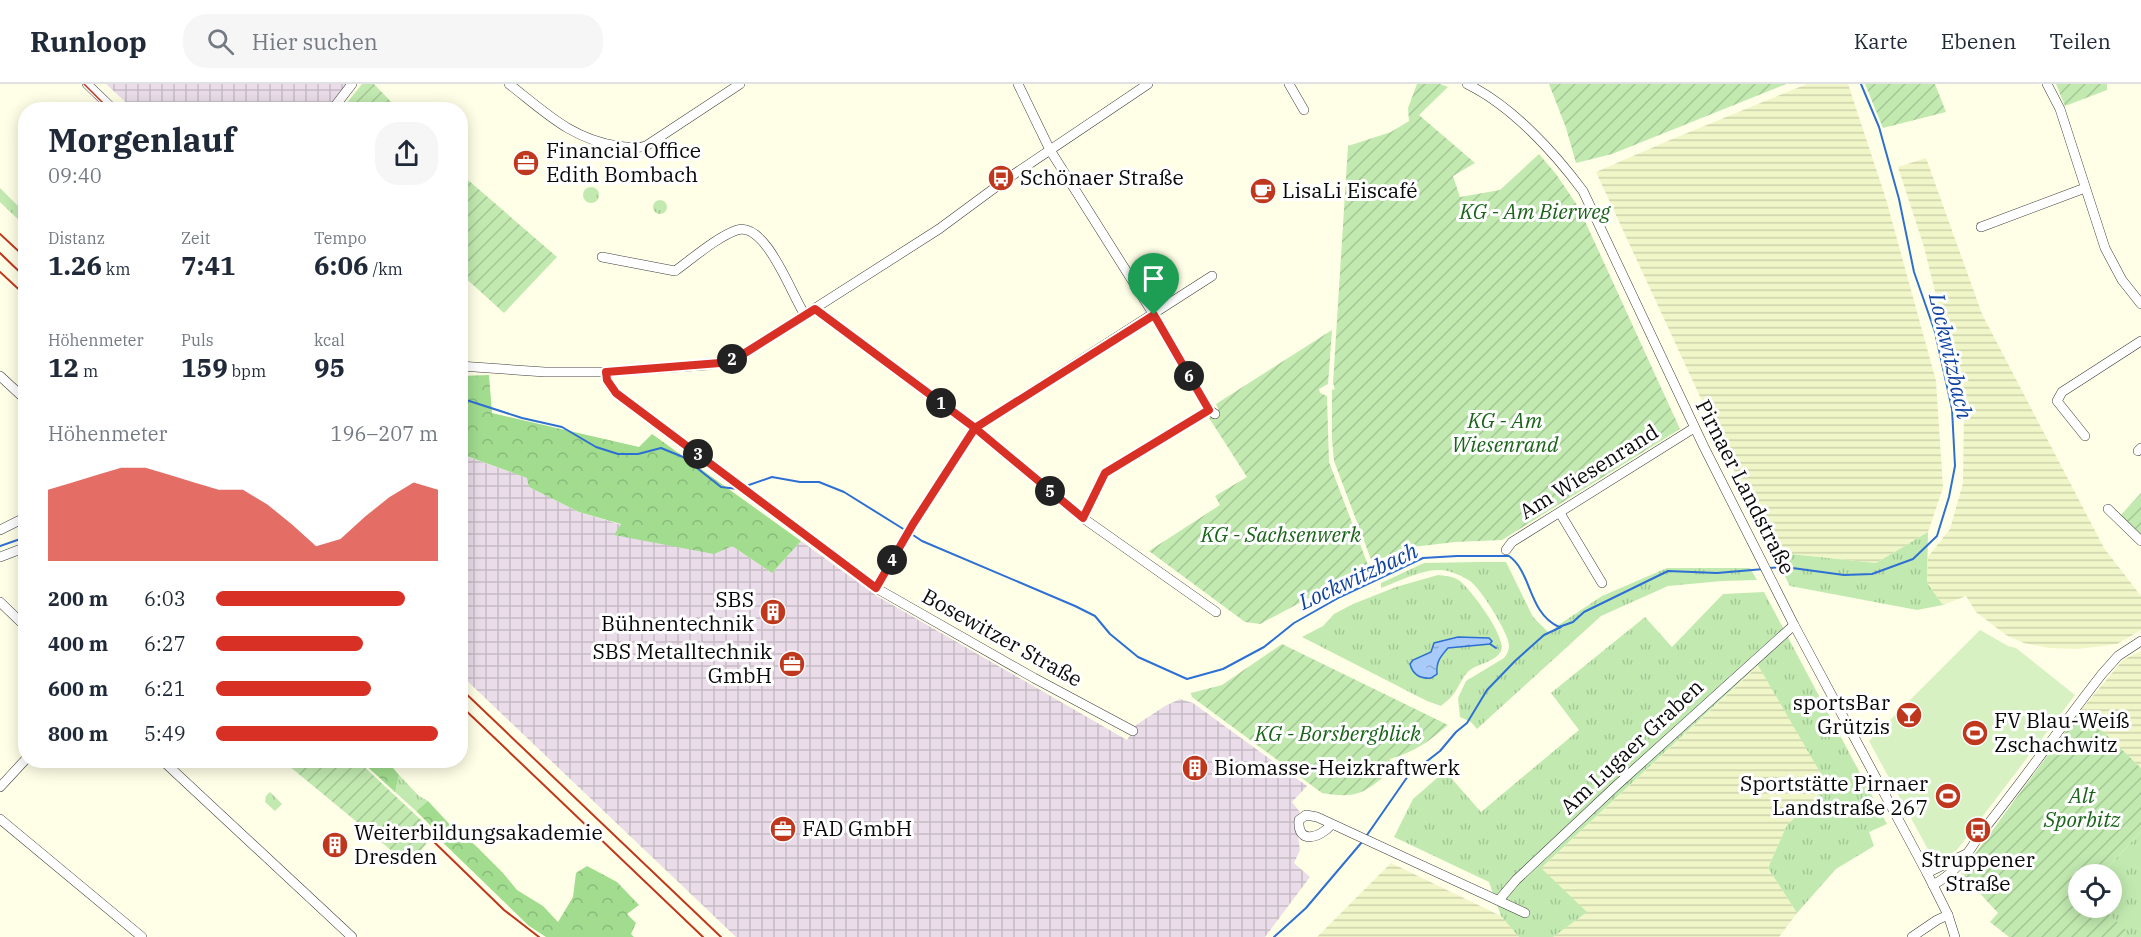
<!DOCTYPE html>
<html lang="de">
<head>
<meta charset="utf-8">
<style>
  :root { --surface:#fff; --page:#f6f6f7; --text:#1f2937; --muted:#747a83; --line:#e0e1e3; --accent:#d93025 }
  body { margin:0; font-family:"IBM Plex Serif",serif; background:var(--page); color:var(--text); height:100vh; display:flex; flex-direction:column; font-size:22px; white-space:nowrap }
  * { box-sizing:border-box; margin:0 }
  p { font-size:20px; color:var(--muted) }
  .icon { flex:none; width:33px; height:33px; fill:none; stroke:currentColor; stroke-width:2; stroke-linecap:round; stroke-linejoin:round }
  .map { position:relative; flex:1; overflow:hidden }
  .side { position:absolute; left:18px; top:18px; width:450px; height:666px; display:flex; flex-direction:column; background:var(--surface); border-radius:24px; box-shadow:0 3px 15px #0003 }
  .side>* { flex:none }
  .buttons { position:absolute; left:2068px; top:780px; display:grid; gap:12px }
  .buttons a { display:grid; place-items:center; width:54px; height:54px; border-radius:50%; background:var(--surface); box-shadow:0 3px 15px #0003; font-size:30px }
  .pin { position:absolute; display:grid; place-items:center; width:51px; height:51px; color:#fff; margin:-62px -26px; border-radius:50% 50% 50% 0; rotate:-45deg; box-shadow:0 0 6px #0007 }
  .pin .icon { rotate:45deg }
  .km { position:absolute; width:30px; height:30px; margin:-15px; border-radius:50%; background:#222; color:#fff; font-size:16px; line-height:30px; text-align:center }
  .round { display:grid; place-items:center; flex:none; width:63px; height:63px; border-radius:24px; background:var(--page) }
  .head { display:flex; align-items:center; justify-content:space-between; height:102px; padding:0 30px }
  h1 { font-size:33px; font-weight:800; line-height:45px }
  .figures { display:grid; grid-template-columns:repeat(3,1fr); gap:9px; height:102px; padding:6px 30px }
  .figures div { display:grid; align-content:center }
  .figures b { font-size:26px; font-weight:800 }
  .figures small { font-size:16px; font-weight:400 }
  .figures p { font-size:16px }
  .chart { height:168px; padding:12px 30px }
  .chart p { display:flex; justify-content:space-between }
  .chart svg { width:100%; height:108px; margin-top:6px; fill:var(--accent); opacity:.7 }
  ul { padding:0 30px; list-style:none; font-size:20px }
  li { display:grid; grid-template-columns:96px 72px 1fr; align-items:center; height:45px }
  li i { height:15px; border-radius:8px; background:var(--accent) }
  header { display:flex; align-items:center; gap:36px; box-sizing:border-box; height:84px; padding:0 30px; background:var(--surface); border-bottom:2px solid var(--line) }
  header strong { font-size:28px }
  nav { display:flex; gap:33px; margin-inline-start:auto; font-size:21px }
  .search { width:420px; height:54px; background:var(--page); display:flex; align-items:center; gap:15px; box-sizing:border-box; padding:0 21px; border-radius:24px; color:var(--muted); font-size:22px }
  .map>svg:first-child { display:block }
  .industrial { fill:url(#industrial-grid) }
  .farmland { fill:url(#farmland-rules) }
  .grass { fill:url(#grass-tufts) }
  .forest { fill:url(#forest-crowns) }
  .garden { fill:url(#garden-furrows) }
  .pitch { fill:#d7f1c2 }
  .water { fill:url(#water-ripples); stroke:#2d6fd3; stroke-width:1.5 }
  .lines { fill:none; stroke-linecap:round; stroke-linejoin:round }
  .stream { stroke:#2d6fd3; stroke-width:2 }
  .minor-casing { stroke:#3d3d3d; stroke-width:10 }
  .minor { stroke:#fff; stroke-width:9 }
  .tram { stroke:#bf371d; stroke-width:1.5 }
  .rail { stroke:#bf371d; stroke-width:2 }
  .route-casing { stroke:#fff; stroke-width:12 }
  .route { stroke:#d93025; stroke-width:8 }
  .labels { text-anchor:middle; stroke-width:6; stroke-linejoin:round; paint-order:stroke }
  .poi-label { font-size:21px; fill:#0a0a0a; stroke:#fff; text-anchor:start }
  .park-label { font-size:21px; font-style:italic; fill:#196419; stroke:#fff }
  .street-label { font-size:21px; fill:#0a0a0a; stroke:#fff }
  .water-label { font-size:22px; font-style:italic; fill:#0f43a0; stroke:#fff }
</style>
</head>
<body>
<header>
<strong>Runloop</strong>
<div class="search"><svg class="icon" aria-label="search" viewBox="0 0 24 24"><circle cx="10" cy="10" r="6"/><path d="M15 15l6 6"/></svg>Hier suchen</div>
<nav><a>Karte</a><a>Ebenen</a><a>Teilen</a></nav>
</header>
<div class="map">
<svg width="2141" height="853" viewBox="0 0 2141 853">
  <defs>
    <pattern id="industrial-grid" width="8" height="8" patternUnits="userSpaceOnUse" patternTransform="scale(1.5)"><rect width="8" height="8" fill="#eadde9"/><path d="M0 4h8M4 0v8" fill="none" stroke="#c7bcc6"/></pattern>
    <pattern id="farmland-rules" width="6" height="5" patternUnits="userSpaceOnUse" patternTransform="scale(1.5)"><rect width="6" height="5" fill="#f0f6c7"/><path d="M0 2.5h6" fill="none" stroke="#ccd2aa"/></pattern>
    <pattern id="grass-tufts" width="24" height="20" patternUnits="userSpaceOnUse" patternTransform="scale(1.5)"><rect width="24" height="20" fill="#c2eab0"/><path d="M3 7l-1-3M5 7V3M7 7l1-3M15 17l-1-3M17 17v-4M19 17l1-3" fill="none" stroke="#a5c796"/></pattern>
    <pattern id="forest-crowns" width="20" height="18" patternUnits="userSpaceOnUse" patternTransform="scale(1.5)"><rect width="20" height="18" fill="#a1dc8f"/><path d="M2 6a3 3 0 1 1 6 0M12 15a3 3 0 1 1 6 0" fill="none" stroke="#89bb7a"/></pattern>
    <pattern id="garden-furrows" width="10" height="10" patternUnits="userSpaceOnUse" patternTransform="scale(1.5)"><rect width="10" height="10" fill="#c2eab0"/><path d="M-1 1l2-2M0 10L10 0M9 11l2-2" fill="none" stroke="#a5c796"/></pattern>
    <pattern id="water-ripples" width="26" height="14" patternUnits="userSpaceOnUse" patternTransform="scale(1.5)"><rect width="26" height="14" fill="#a9cbf9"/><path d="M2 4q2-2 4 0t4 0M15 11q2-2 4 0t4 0" fill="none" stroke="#90add4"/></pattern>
  </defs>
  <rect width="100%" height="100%" fill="#ffffe7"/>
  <g class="industrial">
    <path d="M 106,0 L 349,0 L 328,26 L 133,25 Z"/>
    <path d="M 460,370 L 528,394 L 529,403 L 579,428 L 622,441 L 614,451 L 732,462 L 772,489 L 801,457 L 877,512 L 1127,656 L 1136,641 L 1165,622 L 1180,615 L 1193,619 L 1307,702 L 1292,718 L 1300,728 L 1296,738 L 1300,766 L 1294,779 L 1310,793 L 1265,853 L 736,853 L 461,591 Z"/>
  </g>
  <g class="farmland">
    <path d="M 1807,0 L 1848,0 L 1886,115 L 1936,297 L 1943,404 L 1928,448 L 1876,479 L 1772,468 L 1596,88 L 1670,56 Z"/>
    <path d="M 1926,74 L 1982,230 L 2104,464 L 2141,512 L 2141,546 L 2117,560 L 2078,565 L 2049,564 L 2024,559 L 2006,551 L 1976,528 L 1966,512 L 1943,521 L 1927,499 L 1928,473 L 1950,445 L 1963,399 L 1964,325 L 1924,163 L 1898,83 Z"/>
    <path d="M 2141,567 L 2141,684 L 2081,626 L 2123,576 Z"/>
    <path d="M 1759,581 L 1828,702 L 1787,741 L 1768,784 L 1797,829 L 1779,853 L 1553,853 L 1586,828 L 1540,785 Z"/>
    <path d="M 1391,779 L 1501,832 L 1519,853 L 1317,853 Z"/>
  </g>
  <g class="grass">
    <circle cx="591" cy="111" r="8"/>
    <path d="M 0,104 L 25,129 L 25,142 L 0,118 Z"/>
    <circle cx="660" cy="123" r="7"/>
    <path d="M 1928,448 L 1927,499 L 1943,521 L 1917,526 L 1790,502 L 1772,468 L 1876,479 Z"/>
    <path d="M 1479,478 L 1506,478 L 1533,533 L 1550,550 L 1557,542 L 1602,512 L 1667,484 L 1750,484 L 1757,496 L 1722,497 L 1668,502 L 1601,532 L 1477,645 L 1471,638 L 1460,633 L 1458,614 L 1466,597 L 1504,574 C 1507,570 1509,567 1509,561 C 1508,548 1481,505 1470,497 C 1462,492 1450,486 1440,486 C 1423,485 1397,498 1381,504 L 1381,499 L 1424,479 Z"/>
    <path d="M 1438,491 C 1446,492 1453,492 1460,497 C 1471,506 1507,553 1501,567 C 1495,578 1480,579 1470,586 C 1461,593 1459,605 1451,613 C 1449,616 1444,619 1441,622 L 1427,617 L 1302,553 L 1323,542 L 1334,530 L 1353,520 L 1396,503 Z"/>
    <path d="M 1764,508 L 1887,740 L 1869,748 L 1874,762 L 1836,785 L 1797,829 L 1768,784 L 1787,741 L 1828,702 L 1758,581 L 1541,784 L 1587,828 L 1553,853 L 1519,853 L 1501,832 L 1489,798 L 1394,753 L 1413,715 L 1445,687 L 1481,728 L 1579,646 L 1551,609 L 1645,533 L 1672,563 L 1723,510 Z"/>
    <path d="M 399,691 L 419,712 L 428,717 L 416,727 L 395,708 Z"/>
    <path d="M 270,708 L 282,720 L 275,727 L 265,718 L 266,712 Z"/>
    <path d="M 2141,747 L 2141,853 L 2122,853 L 2126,848 L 2102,824 L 2112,824 L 2112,790 L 2102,790 Z"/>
  </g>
  <g class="forest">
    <path d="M 489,291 L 492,329 L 639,363 L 652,350 L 801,457 L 772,489 L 732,462 L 714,470 L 614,451 L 621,440 L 579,428 L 529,403 L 527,394 L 461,370 L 461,292 Z"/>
    <path d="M 361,677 L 387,677 L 399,691 L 395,708 Z"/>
    <path d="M 428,717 L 453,744 L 475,761 L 503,789 L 517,806 L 543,822 L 558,838 L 573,813 L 576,789 L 587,782 L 617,798 L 639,821 L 627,830 L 636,839 L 631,850 L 634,853 L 546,853 L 529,842 L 434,750 L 436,747 L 416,727 Z"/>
  </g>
  <g class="garden">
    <path d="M 362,0 L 374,0 L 398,25 L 342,25 Z"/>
    <path d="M 1417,0 L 1440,0 L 1448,3 L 1419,31 L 1475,79 L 1453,92 L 1460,113 L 1500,106 L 1539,70 L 1556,90 L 1579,124 L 1680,345 L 1502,456 L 1455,458 L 1404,464 L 1375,478 L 1372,478 L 1334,377 L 1332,356 L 1332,306 L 1335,305 L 1333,299 L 1348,62 L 1391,48 L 1409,37 L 1408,24 Z"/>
    <path d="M 1549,0 L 1786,0 L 1612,70 L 1576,79 L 1566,44 Z"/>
    <path d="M 1865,0 L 1935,0 L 1946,28 L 1883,44 Z"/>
    <path d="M 2056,0 L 2107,0 L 2107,6 L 2065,22 Z"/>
    <path d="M 461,90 L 557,173 L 504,229 L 461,190 Z"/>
    <path d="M 1332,246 L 1328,300 L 1319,305 L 1320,309 L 1327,312 L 1329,378 L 1368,481 L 1367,483 L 1260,540 L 1245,538 L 1149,467 L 1220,421 L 1215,412 L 1247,393 L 1209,334 L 1219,327 L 1216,320 Z"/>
    <path d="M 2141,409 L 2141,451 L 2120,432 Z"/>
    <path d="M 1282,560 L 1448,641 C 1430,657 1414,668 1390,675 L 1391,687 C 1364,709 1358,715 1322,709 L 1192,613 L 1191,609 L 1222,601 Z"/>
    <path d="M 2081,626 L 2141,684 L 2141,747 L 2102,790 L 2079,790 L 2079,824 L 2102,824 L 2127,847 L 2122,853 L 2009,853 L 1990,838 L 1998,829 L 1961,789 Z"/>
    <path d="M 283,677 L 358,677 L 435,749 L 409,781 Z"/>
  </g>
  <path class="pitch" d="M 1980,546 L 2008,562 L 2016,564 L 2075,611 L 1957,766 L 1947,772 L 1931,771 L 1869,657 Z"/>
  <path class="water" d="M 1458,553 L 1489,554 L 1492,557 L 1490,560 L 1448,564 C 1440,573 1436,578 1437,590 L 1431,594 C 1420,595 1413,591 1410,580 L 1413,576 L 1431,568 L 1434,559 Z"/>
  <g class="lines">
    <g class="stream">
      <path d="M 460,314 L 522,334 L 562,343 L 596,363 L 618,370 L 638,370 L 661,364 L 683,373 L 721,403 L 738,405"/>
      <path d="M 746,402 L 772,393 L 800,398 L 819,398 L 844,408 L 905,446"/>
      <path d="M 910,449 L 922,457 L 1075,522 L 1095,532 L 1110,550 L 1138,573 L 1187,595 L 1223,585 L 1264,563 L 1294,539 L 1340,513 L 1423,474 L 1457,472 L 1509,472 C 1532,488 1528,529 1559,543 L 1573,538 L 1584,528 L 1668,487 L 1717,489 L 1764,485"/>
      <path d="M 0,462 L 26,453"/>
      <path d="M 1769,484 L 1785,483 L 1844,491 L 1872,490 L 1913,475 L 1937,452 L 1949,413 L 1955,382 L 1952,325 L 1935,248 L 1914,188 L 1899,115 L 1879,43 L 1861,0"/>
      <path d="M 1490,560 L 1496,564"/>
      <path d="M 1367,751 L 1408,692 L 1440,667 L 1456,648 L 1467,639 L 1487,606 L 1515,577 L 1544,551 L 1561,543"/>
      <path d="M 1274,853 L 1306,824 L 1362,758"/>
    </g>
    <defs>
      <g id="minor">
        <path d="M 87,0 L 114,26"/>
        <path d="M 509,0 C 545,28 571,55 618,62 C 628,63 637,65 646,62 L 740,0"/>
        <path d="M 1018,0 L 1050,66 L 1154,231 L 1209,326 L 1215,330"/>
        <path d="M 1289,0 L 1304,26"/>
        <path d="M 1467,0 C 1512,22 1554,68 1583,107 L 1704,363 L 1794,541 L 1927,789 L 1948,831 L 1955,853"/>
        <path d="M 2047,0 L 2060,25 L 2105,164 L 2122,196 L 2141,220"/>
        <path d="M 332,26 L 352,0"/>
        <path d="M 1981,143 L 2085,104"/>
        <path d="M 602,173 L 675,187 C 693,174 717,153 737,146 C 766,137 792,212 805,231"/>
        <path d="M 815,225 L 975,344 L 1083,434 L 1216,528"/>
        <path d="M 460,282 L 545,288 L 606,288 L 708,281 L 733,274 L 745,269 L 939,145 L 1004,97 L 1148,0"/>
        <path d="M 606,288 L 607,296 L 616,309 L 876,504 L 1034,594 L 1133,647"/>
        <path d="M 0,292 L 26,316"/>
        <path d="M 2085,352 L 2057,317 L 2062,308 L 2141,257"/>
        <path d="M 2138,367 L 2141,364"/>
        <path d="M 2108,425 L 2141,457"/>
        <path d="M 1560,429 L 1602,499"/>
        <path d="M 1083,434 L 1105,389 L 1209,326"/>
        <path d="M 0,446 L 26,433"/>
        <path d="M 1506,466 L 1512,458 L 1694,344"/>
        <path d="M 0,473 L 26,463"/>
        <path d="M 876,504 L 913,440 L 975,344 L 1212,192"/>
        <path d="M 0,518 L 26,543"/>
        <path d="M 162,676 L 352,853"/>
        <path d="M 0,703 L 26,675"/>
        <path d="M 0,735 L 142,853"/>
        <path d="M 1331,741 C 1320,754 1297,761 1299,736 L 1306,731 L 1317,733 L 1525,829"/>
        <path d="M 1927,789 L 1966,770"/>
        <path d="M 1933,801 C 1962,785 1966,769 1985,744 C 2025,694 2062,641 2102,590 L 2118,572 L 2141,557"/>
        <path d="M 1499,816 L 1516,796 L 1617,701 L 1794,541"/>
        <path d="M 1912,853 L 1937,836 L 1948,831"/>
      </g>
    </defs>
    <use href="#minor" class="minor-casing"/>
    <use href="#minor" class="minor"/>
    <path class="tram" d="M 84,0 L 110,26"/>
    <g class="rail">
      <path d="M 0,150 L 26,174"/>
      <path d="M 0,169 L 26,194"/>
      <path d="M 0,188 L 26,212"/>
      <path d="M 460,604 L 721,853"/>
      <path d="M 460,621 L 703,853"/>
      <path d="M 431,755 L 504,826 L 539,853"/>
    </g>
  </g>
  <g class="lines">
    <defs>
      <path id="route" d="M 1154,231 L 975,344 L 815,225 L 745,269 L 720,279 L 606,288 L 607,296 L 616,309 L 876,504 L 913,440 L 975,344 L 1083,434 L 1105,389 L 1209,326 L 1154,231"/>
    </defs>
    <use href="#route" class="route-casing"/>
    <use href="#route" class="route"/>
  </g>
  <defs>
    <symbol id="office-disc" viewBox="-11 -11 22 22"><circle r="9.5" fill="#bf371d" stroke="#fff"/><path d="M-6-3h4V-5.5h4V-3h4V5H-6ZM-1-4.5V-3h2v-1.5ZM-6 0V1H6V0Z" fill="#fff"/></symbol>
    <symbol id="bus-disc" viewBox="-11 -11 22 22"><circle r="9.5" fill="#bf371d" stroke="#fff"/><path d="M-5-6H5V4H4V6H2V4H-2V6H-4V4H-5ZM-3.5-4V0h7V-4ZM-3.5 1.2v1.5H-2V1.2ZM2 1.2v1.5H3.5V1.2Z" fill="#fff"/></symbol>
    <symbol id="cafe-disc" viewBox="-11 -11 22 22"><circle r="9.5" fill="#bf371d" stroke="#fff"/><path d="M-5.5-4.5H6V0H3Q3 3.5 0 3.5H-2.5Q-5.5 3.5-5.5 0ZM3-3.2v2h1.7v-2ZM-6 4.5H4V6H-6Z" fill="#fff"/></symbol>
    <symbol id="building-disc" viewBox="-11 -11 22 22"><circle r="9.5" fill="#bf371d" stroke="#fff"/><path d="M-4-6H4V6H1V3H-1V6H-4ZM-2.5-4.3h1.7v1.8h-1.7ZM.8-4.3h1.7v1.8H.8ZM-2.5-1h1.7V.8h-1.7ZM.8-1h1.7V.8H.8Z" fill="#fff"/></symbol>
    <symbol id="bar-disc" viewBox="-11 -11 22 22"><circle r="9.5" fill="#bf371d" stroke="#fff"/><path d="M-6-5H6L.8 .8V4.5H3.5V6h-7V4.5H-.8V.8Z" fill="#fff"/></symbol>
    <symbol id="stadium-disc" viewBox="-11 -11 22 22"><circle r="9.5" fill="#bf371d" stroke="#fff"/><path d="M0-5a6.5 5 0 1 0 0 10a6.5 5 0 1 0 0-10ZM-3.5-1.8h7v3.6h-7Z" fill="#fff"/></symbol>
  </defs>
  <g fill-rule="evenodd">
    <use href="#office-disc" x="511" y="64" width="30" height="30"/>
    <use href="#bus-disc" x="986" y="79" width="30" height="30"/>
    <use href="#cafe-disc" x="1248" y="92" width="30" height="30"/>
    <use href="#building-disc" x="758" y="513" width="30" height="30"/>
    <use href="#office-disc" x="777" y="565" width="30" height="30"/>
    <use href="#bar-disc" x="1894" y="616" width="30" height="30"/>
    <use href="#stadium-disc" x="1960" y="634" width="30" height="30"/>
    <use href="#building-disc" x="1180" y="669" width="30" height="30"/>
    <use href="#stadium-disc" x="1933" y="697" width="30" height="30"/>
    <use href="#office-disc" x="768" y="730" width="30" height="30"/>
    <use href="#bus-disc" x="1963" y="731" width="30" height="30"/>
    <use href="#building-disc" x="320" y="746" width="30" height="30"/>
  </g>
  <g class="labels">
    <g class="poi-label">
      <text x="546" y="74">Financial Office<tspan x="546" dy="24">Edith Bombach</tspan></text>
      <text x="1020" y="101">Schönaer Straße</text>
      <text x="1282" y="114">LisaLi Eiscafé</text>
      <text x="754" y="523" text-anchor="end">SBS<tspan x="754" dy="24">Bühnentechnik</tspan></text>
      <text x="772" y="575" text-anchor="end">SBS Metalltechnik<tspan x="772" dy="24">GmbH</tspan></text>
      <text x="1890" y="626" text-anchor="end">sportsBar<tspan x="1890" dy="24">Grützis</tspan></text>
      <text x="1994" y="644">FV Blau-Weiß<tspan x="1994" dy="24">Zschachwitz</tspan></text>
      <text x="1214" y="691">Biomasse-Heizkraftwerk</text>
      <text x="1928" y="707" text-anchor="end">Sportstätte Pirnaer<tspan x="1928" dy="24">Landstraße 267</tspan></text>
      <text x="802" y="752">FAD GmbH</text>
      <text x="354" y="756">Weiterbildungsakademie<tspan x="354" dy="24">Dresden</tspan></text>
      <text x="1978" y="783" text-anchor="middle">Struppener<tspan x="1978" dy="24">Straße</tspan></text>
    </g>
    <g class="park-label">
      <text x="1535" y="135">KG - Am Bierweg</text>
      <text x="1505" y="344">KG - Am<tspan x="1505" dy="24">Wiesenrand</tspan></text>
      <text x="1281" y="458">KG - Sachsenwerk</text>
      <text x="1338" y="657">KG - Borsbergblick</text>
      <text x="2082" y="719">Alt<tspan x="2082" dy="24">Sporbitz</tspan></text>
    </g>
    <g class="street-label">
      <text transform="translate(1589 388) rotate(-32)" y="7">Am Wiesenrand</text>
      <text transform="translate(1745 403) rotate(63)" y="7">Pirnaer Landstraße</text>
      <text transform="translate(1002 554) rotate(29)" y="7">Bosewitzer Straße</text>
      <text transform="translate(1632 663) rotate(-43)" y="7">Am Lugaer Graben</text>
    </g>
    <g class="water-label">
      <text transform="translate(1951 272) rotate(77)" y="8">Lockwitzbach</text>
      <text transform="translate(1358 492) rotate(-25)" y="8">Lockwitzbach</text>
    </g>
  </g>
</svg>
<div class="buttons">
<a><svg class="icon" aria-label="locate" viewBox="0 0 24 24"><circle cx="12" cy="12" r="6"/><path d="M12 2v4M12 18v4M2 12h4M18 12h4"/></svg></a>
</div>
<div class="pin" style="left:1154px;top:231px;background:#1e9e55"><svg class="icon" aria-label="arrive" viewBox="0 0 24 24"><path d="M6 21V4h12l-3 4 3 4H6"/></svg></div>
<b class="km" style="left:941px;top:319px">1</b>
<b class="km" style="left:732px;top:275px">2</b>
<b class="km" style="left:698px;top:370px">3</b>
<b class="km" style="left:892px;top:476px">4</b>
<b class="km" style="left:1050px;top:407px">5</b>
<b class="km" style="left:1189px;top:292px">6</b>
<section class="side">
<div class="head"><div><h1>Morgenlauf</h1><p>09:40</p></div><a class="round"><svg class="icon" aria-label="share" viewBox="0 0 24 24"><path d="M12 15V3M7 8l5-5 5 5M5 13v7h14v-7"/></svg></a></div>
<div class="figures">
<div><p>Distanz</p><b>1.26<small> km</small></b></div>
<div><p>Zeit</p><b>7:41</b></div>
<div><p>Tempo</p><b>6:06<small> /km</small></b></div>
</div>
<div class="figures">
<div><p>Höhenmeter</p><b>12<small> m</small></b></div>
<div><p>Puls</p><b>159<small> bpm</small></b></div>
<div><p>kcal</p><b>95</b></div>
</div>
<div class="chart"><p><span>Höhenmeter</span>196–207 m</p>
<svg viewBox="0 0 160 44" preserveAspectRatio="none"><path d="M0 44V15L10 12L20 9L30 6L40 6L50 9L60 12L70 15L80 15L90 21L100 29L110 38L120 35L130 26L140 18L150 12L160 15V44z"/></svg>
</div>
<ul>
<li><b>200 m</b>6:03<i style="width:85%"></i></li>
<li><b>400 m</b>6:27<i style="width:66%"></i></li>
<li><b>600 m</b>6:21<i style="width:70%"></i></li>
<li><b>800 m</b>5:49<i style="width:100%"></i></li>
</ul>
</section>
</div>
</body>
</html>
